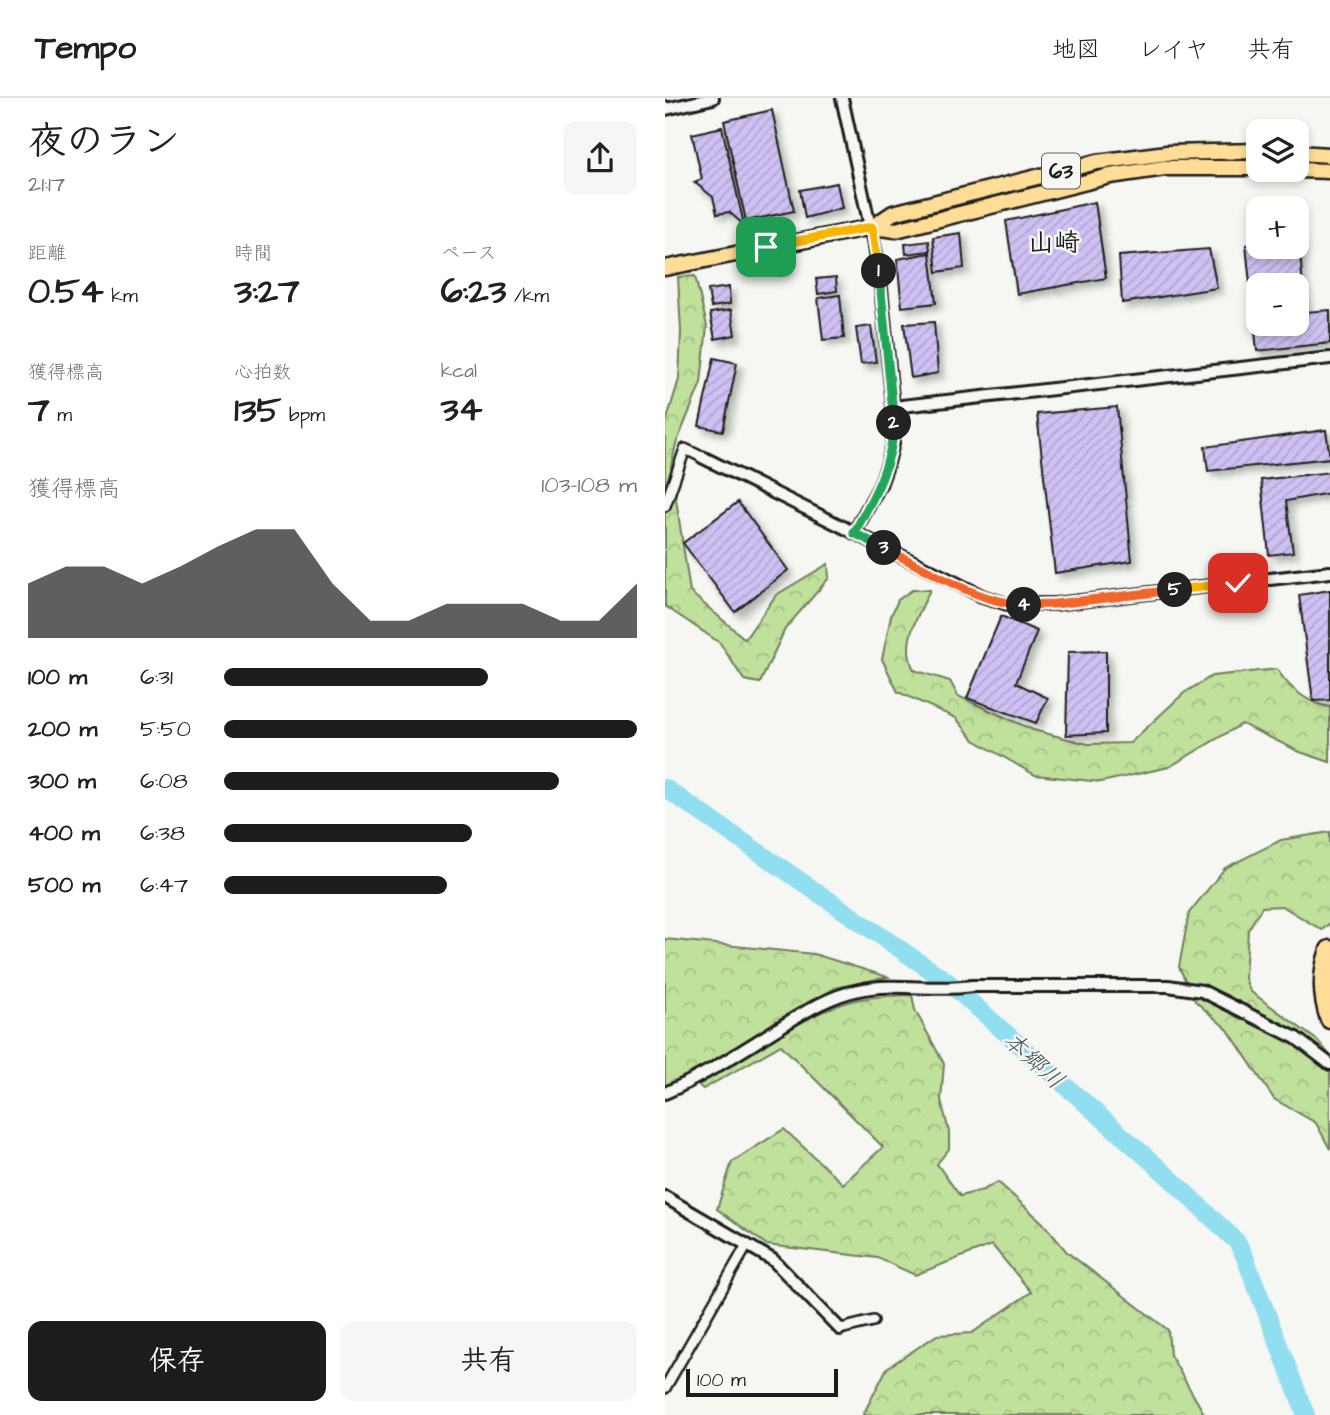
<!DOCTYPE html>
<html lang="ja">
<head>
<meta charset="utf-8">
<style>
  :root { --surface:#fff; --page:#f6f6f6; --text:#202124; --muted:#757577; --line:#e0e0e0; --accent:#1c1c1c }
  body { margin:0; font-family:"Architects Daughter","Klee One",sans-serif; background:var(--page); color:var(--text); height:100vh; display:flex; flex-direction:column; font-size:26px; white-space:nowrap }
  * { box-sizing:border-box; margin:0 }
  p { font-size:23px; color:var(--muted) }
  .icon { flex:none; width:38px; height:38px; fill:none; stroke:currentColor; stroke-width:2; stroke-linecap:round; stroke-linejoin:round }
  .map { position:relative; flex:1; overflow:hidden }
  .drawer { display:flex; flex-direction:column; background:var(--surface); width:665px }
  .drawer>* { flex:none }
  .tools { position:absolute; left:581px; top:21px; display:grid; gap:14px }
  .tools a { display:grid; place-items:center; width:63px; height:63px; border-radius:14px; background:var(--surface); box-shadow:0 4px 10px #0003; font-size:35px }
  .scale { position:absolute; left:21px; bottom:18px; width:152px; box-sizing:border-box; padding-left:7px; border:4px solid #1c1c1c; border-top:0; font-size:19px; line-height:24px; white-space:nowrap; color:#1c1c1c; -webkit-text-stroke:5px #f6f6f2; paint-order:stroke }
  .pin { position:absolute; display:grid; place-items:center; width:60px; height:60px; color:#fff; margin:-30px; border-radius:14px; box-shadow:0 4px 10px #0006 }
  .km { position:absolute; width:35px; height:35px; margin:-18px; border-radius:50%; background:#222; color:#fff; font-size:19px; line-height:35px; text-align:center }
  .round { display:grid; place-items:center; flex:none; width:74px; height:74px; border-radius:14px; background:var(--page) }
  .headline { display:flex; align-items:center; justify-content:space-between; height:119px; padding:0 28px }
  h1 { font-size:38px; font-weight:700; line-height:52px }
  .metrics { display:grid; grid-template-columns:repeat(3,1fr); gap:10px; height:119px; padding:7px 28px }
  .metrics div { display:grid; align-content:center }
  .metrics b { font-size:35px; font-weight:700 }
  .metrics small { font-size:19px; font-weight:400 }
  .metrics p { font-size:19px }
  .chart { height:196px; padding:14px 28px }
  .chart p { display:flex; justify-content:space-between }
  .chart svg { width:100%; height:126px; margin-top:7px; fill:var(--accent); opacity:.7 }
  .button { display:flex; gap:14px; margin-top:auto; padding:14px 28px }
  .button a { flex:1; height:80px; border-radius:14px; background:var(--accent); color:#fff; font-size:28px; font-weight:700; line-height:80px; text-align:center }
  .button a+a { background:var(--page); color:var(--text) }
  ul { padding:0 28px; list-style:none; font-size:23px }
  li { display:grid; grid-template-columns:112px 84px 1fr; align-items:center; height:52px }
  li i { height:18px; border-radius:9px; background:var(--accent) }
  header { display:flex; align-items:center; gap:42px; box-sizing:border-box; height:98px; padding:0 35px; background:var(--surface); border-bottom:2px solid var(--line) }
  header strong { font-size:33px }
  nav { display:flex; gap:38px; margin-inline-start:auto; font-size:24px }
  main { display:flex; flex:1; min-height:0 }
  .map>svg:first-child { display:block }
  .forest { fill:url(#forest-crowns); stroke:#6e7e5c; stroke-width:2 }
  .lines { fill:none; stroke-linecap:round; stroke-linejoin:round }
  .river { stroke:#90def0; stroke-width:18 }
  .building { fill:url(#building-hatch); stroke:#1c1c1c; stroke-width:2; fill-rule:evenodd; filter:url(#shadow) }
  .minor-casing { stroke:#1c1c1c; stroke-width:14 }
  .tertiary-casing { stroke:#1c1c1c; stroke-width:16 }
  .primary-casing { stroke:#1c1c1c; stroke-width:19 }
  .motorway-casing { stroke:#1c1c1c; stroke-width:23 }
  .minor { stroke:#f6f6f2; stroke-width:9 }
  .tertiary { stroke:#f6f6f2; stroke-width:10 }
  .primary { stroke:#ffdd96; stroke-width:14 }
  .motorway { stroke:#ffdd96; stroke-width:18 }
  .split-1-casing { stroke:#fff; stroke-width:14 }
  .split-2-casing { stroke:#fff; stroke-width:14 }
  .split-3-casing { stroke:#fff; stroke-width:14 }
  .split-4-casing { stroke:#fff; stroke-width:14 }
  .split-5-casing { stroke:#fff; stroke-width:14 }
  .split-6-casing { stroke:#fff; stroke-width:14 }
  .split-1 { stroke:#f5b400; stroke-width:9 }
  .split-2 { stroke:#22a559; stroke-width:9 }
  .split-3 { stroke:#22a559; stroke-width:9 }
  .split-4 { stroke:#f0652b; stroke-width:9 }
  .split-5 { stroke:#f0652b; stroke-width:9 }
  .split-6 { stroke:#f5b400; stroke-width:9 }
  .labels { text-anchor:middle; stroke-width:5; stroke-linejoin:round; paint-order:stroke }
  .shield { fill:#f6f6f2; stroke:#5d5d5c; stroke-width:2 }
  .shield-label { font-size:21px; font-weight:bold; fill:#1c1c1c }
  .water-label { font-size:24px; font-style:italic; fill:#3f565c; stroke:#f6f6f2 }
  .quarter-label { font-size:26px; font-weight:bold; fill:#1c1c1c; stroke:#f6f6f2 }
</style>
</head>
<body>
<header>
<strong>Tempo</strong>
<nav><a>地図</a><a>レイヤ</a><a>共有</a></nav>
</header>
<main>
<section class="drawer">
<div class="headline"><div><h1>夜のラン</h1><p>21:17</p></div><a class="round"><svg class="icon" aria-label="share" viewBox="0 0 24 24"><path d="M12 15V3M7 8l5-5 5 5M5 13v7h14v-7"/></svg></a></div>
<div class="metrics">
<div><p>距離</p><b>0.54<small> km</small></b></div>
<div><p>時間</p><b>3:27</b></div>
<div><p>ペース</p><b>6:23<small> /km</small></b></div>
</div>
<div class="metrics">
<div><p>獲得標高</p><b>7<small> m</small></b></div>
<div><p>心拍数</p><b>135<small> bpm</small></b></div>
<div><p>kcal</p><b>34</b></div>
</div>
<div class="chart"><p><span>獲得標高</span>103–108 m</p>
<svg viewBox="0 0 160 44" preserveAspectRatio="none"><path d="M0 44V25L10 19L20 19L30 25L40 19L50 12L60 6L70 6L80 25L90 38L100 38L110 32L120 32L130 32L140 38L150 38L160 25V44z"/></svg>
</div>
<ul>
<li><b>100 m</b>6:31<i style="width:64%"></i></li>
<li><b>200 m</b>5:50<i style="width:100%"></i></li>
<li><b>300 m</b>6:08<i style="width:81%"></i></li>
<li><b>400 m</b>6:38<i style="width:60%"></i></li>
<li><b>500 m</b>6:47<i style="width:54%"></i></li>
</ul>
<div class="button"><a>保存</a><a>共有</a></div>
</section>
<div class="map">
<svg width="665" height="1317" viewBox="0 0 665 1317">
  <defs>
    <pattern id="forest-crowns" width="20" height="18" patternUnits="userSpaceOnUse" patternTransform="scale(1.75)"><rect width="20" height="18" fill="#bfe19b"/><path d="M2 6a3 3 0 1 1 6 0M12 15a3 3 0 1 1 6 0" fill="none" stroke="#a4c085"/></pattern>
    <pattern id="building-hatch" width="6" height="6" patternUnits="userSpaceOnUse" patternTransform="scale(1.75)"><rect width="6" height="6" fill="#cec0f2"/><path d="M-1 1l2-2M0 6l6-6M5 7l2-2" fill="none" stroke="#b0a4cf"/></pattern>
    <filter id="shadow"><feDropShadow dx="5" dy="5" stdDeviation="3.5" flood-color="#0004"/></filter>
  </defs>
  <rect width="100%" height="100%" fill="#f6f6f2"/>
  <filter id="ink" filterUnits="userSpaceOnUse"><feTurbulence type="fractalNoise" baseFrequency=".0143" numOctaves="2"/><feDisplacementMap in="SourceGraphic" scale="14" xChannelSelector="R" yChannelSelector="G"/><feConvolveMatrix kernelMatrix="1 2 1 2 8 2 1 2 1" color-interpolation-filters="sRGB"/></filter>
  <g filter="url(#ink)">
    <g class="forest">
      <path d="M 30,178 L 42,228 L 36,285 L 11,346 L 6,368 L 25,494 L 80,541 L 111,497 L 163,466 L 164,480 L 120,531 L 95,585 L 79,582 L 55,545 L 0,508 L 0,328 L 14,281 L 16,233 L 13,179 Z"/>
      <path d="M 247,492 L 265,492 C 253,519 235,543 249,572 L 285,583 L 293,598 L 368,632 L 423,646 L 465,645 L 519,595 L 547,578 L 612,571 C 623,590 644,606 665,609 L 665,664 L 635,654 L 577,626 L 504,669 L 436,684 L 370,677 L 309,642 L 291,620 L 233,594 L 217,561 L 226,518 L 233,502 Z"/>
      <path d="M 665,734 L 665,825 L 657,832 L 617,808 L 597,809 L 583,832 L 580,880 L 585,893 L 653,943 L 665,957 L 665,1051 L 651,1025 L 609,1001 L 563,932 L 530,903 L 514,869 L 524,815 L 560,770 L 616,742 Z"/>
      <path d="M 0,841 L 149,856 L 223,879 L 170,890 L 25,977 L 0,988 Z"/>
      <path d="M 247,897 L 250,912 L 279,966 L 276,1002 L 284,1034 L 284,1051 L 272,1066 L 295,1098 L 318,1092 L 333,1084 L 377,1124 L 402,1154 L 503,1232 L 505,1257 L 540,1317 L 198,1317 L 222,1270 L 272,1237 L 307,1235 L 366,1194 L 327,1147 L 250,1177 L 213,1160 L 102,1147 L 52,1111 L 67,1064 L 119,1031 L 178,1086 L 218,1049 L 116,947 L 38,991 L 31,985 C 78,958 132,920 183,904 C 204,898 225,898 247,897 Z"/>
    </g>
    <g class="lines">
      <path class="river" d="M 0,690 L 283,884 L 504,1079 L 572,1144 L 579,1157 L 641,1317"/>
    </g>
    <g class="building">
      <path d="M 107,12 L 129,113 L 81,123 L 59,23 Z"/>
      <path d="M 57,29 L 79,127 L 64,114 L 52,116 L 48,99 L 29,84 L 37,81 L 27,36 Z"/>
      <path d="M 172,85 L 177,110 L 140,120 L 135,92 Z"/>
      <path d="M 430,104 L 441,180 L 352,196 L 341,123 Z"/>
      <path d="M 296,135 L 299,170 L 272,174 L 268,139 Z"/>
      <path d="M 632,141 L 634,141 L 640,214 L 665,212 L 665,245 L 592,253 L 581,147 L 593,145 L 593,149 L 632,149 ZM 593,187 L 632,187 L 632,226 L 593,226 Z"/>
      <path d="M 264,143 L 265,153 L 241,156 L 240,146 Z"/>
      <path d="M 544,151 L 552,190 L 457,205 L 454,158 Z"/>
      <path d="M 265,155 L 271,205 L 237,209 L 232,161 Z"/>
      <path d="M 171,179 L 172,193 L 153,196 L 151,181 Z"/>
      <path d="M 64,189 L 65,206 L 46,209 L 43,192 Z"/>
      <path d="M 175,197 L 179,240 L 158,242 L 153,200 Z"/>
      <path d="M 66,212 L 70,237 L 50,241 L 45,215 Z"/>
      <path d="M 269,224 L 273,275 L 246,280 L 239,226 Z"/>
      <path d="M 206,228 L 211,264 L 196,266 L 191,230 Z"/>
      <path d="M 49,260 L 72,265 L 58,333 L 34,328 Z"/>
      <path d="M 452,309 L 467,463 L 390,475 L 372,316 Z"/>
      <path d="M 661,332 L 665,360 L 543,373 L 540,349 Z"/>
      <path d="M 665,374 L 665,395 L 621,403 L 628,454 L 604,457 L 596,382 Z"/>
      <path d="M 73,404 L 123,472 L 70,514 L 18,445 Z"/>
      <path d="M 665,492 L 665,602 L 648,603 L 634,497 Z"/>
      <path d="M 336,518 L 372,533 L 351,585 L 383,600 L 371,625 L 302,600 Z"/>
      <path d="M 441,553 L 441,635 L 401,637 L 403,554 Z"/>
    </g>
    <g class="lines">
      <defs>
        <g id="minor">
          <path d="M 0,408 L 20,351 L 37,359"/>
          <path d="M 175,1231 L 208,1223"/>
          <path d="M 0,1290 L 82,1147"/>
        </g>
        <g id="tertiary">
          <path d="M 177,0 L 214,170 L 228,309 L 228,345 L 223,365 L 215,387 L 189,435"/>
          <path d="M 0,9 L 1,11 L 48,0"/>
          <path d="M 228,309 L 665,260"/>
          <path d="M 37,359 L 317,498 L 342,506 L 390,506 L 665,474"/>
          <path d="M 0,995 C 39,978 75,954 112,931 C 138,915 164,898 194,892 C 231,884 270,894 307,888 L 503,888 L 537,893 L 631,940 L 665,966"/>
          <path d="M 0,1099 L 108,1162 L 175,1231"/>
        </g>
        <g id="primary">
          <path d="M 632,55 L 665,57"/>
          <path d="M 632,72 L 665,73"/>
          <path d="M 207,129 L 228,115 L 432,64 L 502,55 L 593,53"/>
          <path d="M 0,170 L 207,129 L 231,132 L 445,78 L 500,70 L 593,70"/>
        </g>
        <path id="motorway" d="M 665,852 C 657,874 657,898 665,921"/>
      </defs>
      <use href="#minor" class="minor-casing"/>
      <use href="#tertiary" class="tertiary-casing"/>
      <use href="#primary" class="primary-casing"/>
      <use href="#motorway" class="motorway-casing"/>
      <use href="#minor" class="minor"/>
      <use href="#tertiary" class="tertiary"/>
      <use href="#primary" class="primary"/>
      <use href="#motorway" class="motorway"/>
    </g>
  </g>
  <g class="lines" filter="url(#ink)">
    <defs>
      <path id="split-1" d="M 101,149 L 207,129 L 214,173"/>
      <path id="split-2" d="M 214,173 L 229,325"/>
      <path id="split-3" d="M 219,450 L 189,435 C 209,399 227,367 229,325"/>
      <path id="split-4" d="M 219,450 C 262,471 311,504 359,507"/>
      <path id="split-5" d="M 359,507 L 390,506 L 510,492"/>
      <path id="split-6" d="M 510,492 L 573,485"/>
    </defs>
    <use href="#split-1" class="split-1-casing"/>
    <use href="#split-2" class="split-2-casing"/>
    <use href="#split-3" class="split-3-casing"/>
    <use href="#split-4" class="split-4-casing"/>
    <use href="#split-5" class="split-5-casing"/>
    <use href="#split-6" class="split-6-casing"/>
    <use href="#split-1" class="split-1"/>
    <use href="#split-2" class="split-2"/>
    <use href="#split-3" class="split-3"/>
    <use href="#split-4" class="split-4"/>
    <use href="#split-5" class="split-5"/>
    <use href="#split-6" class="split-6"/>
  </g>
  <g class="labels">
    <rect class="shield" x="377" y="55.5" width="38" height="35" rx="5"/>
    <g class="shield-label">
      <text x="396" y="80">63</text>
    </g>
    <g class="water-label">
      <text transform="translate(369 962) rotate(42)" y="8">本郷川</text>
    </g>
    <g class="quarter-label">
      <text x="389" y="153">山崎</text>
    </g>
  </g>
</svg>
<div class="tools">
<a><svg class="icon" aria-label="layers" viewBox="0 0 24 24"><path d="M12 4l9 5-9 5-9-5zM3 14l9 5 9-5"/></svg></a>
<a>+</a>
<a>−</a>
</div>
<div class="scale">100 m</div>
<div class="pin" style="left:101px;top:149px;background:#1e9e55"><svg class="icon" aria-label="arrive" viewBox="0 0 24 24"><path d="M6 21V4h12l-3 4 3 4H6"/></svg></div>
<div class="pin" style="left:573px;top:485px;background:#d93025"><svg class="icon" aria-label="check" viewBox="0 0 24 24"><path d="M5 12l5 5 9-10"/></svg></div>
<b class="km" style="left:214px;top:173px">1</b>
<b class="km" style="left:229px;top:325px">2</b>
<b class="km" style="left:219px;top:450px">3</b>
<b class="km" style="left:359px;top:507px">4</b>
<b class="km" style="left:510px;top:492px">5</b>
</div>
</main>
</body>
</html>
